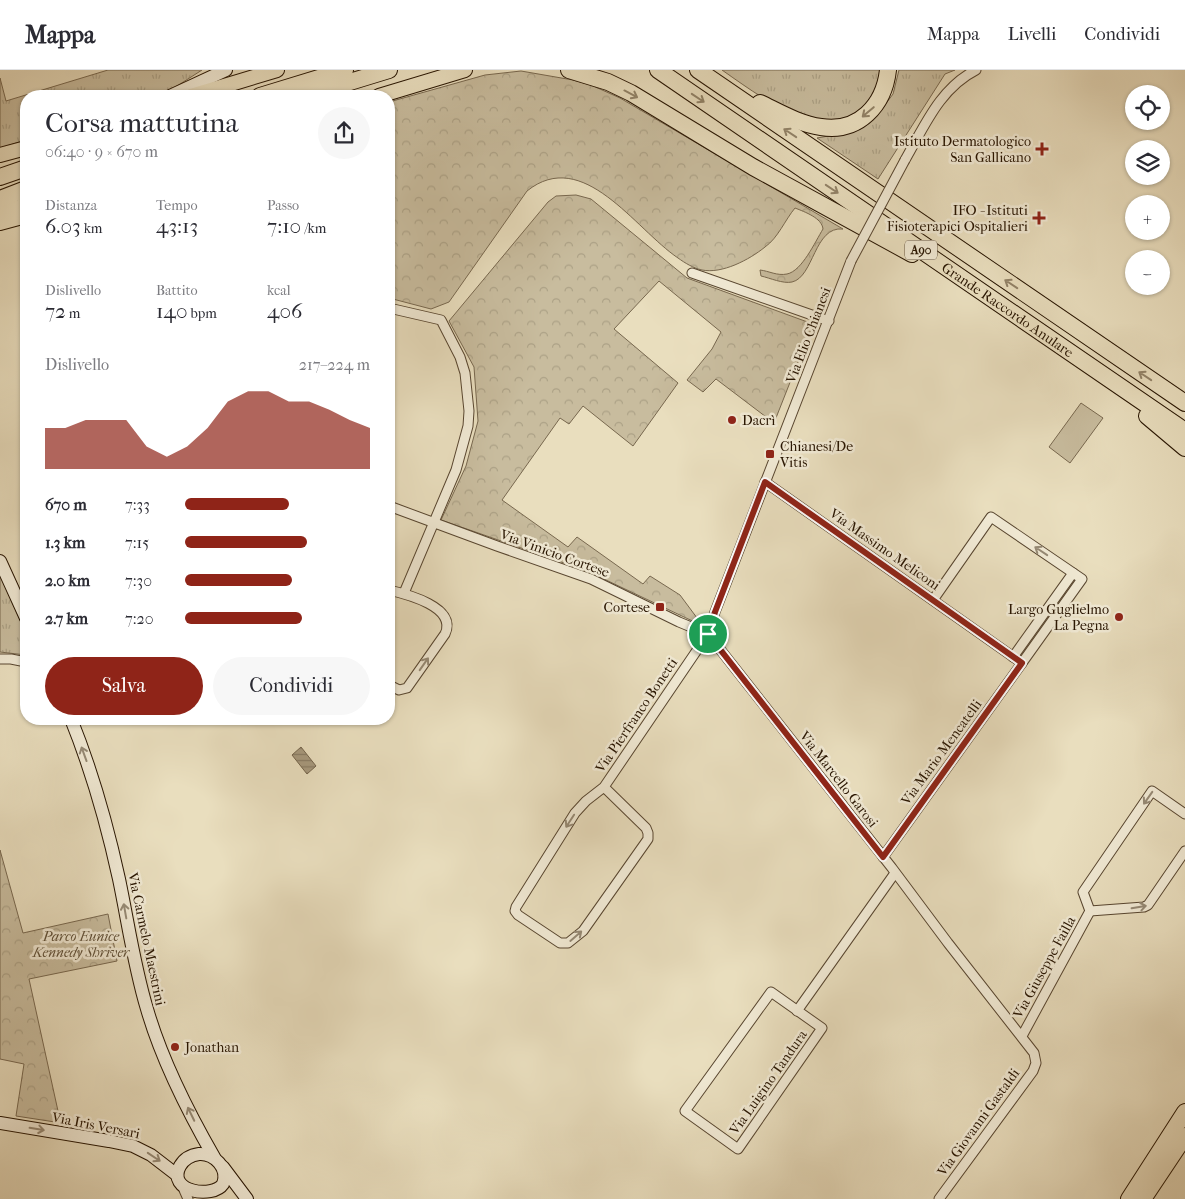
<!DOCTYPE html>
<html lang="it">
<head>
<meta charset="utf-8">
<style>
  :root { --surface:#fff; --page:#f7f7f7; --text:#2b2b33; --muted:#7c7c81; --line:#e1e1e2; --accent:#8f2418 }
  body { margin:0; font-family:"IM FELL French Canon",serif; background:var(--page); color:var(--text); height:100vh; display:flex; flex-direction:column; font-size:19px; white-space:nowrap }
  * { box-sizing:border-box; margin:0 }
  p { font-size:16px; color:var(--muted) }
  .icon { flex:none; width:28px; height:28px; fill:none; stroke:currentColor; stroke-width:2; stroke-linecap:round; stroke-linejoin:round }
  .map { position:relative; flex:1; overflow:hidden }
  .side { position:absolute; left:20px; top:20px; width:375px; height:635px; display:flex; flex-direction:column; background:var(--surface); border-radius:20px; box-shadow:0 1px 4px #0004 }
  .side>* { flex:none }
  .buttons { position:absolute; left:1125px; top:15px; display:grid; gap:10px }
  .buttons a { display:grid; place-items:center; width:45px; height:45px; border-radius:50%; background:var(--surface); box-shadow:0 1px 4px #0004; font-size:25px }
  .pin { position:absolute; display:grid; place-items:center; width:42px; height:42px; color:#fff; margin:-21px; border:2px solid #fff; border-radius:50%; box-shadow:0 1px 5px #0007 }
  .round { display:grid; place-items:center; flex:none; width:52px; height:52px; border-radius:26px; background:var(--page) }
  .head { display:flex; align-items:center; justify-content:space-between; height:85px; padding:0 25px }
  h1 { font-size:28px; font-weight:600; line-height:38px }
  .figures { display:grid; grid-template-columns:repeat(3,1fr); gap:8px; height:85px; padding:5px 25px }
  .figures div { display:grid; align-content:center }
  .figures b { font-size:21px; font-weight:600 }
  .figures small { font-size:14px; font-weight:400 }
  .figures p { font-size:14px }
  .chart { height:140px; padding:10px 25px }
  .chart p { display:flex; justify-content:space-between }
  .chart svg { width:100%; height:90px; margin-top:5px; fill:var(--accent); opacity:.7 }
  .action { display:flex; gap:10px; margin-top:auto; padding:10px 25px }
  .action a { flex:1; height:58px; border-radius:30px; background:var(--accent); color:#fff; font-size:20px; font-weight:600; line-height:58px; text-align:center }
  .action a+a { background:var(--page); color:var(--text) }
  ul { padding:0 25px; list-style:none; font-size:16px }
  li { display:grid; grid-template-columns:80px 60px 1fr; align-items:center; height:38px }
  li i { height:12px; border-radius:6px; background:var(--accent) }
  header { display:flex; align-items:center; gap:30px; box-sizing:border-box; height:70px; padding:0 25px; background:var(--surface); border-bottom:1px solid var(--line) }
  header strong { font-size:24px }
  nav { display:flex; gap:28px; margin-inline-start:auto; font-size:18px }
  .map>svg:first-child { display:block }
  .grass { fill:url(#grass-tufts); stroke:#78684f }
  .park { fill:url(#park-crowns); stroke:#78684f }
  .pitch { fill:#c8bc9e; stroke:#78684f }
  .water { fill:url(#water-rules); stroke:#74644b }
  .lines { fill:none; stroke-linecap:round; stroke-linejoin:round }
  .street-casing { stroke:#584630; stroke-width:11 }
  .secondary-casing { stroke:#271400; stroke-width:14 }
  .primary-casing { stroke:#271400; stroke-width:16 }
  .highway-casing { stroke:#271400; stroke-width:18 }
  .street { stroke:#f1ead5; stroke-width:9 }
  .secondary { stroke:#f1ead5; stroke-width:12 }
  .primary { stroke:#e9debe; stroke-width:14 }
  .highway { stroke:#e9debe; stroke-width:16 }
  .street-bridge-casing { stroke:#584630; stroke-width:11; stroke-linecap:butt }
  .street-bridge { stroke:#f1ead5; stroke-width:9 }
  .oneway { stroke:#928368 }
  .oneway2 { stroke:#968a75 }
  .route-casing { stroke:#fff; stroke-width:10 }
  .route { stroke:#8f2418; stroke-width:6 }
  .poi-dot { fill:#8f2418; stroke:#f1ead5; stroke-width:2 }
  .labels { text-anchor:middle; stroke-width:5; stroke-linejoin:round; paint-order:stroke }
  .shield { fill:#f1ead5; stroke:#645440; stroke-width:1 }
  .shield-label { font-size:12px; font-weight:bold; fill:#271400 }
  .poi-label { font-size:14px; fill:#271400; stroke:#f1ead5; text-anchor:end }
  .street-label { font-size:14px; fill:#271400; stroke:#f1ead5 }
  .park-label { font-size:14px; font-style:italic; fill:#5f4f37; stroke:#f1ead5 }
</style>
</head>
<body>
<header>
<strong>Mappa</strong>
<nav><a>Mappa</a><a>Livelli</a><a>Condividi</a></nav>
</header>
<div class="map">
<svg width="1185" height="1129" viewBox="0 0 1185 1129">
  <defs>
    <pattern id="grass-tufts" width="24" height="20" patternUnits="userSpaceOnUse" patternTransform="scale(1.25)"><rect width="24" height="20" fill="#c8bc9e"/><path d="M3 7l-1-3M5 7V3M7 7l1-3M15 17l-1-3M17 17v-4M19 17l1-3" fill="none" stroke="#aca186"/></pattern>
    <pattern id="park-crowns" width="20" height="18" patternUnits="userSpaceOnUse" patternTransform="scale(1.25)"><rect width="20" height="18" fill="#c8bc9e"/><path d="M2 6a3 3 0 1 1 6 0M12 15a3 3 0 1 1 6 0" fill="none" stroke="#aca186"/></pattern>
    <pattern id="water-rules" width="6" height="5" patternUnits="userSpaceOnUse" patternTransform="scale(1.25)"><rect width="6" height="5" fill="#a7997d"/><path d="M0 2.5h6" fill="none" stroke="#887c64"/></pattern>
  </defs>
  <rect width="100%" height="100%" fill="#e9debe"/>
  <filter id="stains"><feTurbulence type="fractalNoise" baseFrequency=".004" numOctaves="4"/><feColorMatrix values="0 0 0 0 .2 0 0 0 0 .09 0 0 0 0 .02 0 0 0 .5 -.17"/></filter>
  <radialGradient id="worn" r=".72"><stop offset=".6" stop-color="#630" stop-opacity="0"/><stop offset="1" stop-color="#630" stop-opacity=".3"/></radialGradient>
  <g class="grass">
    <path d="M 108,0 L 202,0 L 166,23 L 159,26 L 26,26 L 26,70 L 0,78 L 0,8 L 6,31 Z"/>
    <path d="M 722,0 L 883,0 C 874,31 861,52 825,51 C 819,50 812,51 806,49 C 775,38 749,19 722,0 Z"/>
    <path d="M 899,0 L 955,0 L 945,4 L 878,109 L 817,68 L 846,63 L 876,47 L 893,24 Z"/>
    <path d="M 0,505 L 26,563 L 26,585 L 0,582 Z"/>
  </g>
  <g class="park">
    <path d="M 521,1 L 573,10 L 591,15 L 620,28 L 843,159 C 814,156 814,207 792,212 C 783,214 770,208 761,206 L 760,200 C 769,201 777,206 787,204 C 802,201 815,172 823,159 C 822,148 805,142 795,138 C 785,150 778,168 765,177 C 749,190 722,204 702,200 C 693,198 685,193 678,188 C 635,159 583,76 527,121 L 449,232 L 431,239 L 389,228 L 389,32 L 485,5 Z"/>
    <path d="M 576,125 L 591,129 L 687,208 L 813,254 L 774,353 L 716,309 L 703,322 L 687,310 L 712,279 L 721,262 L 659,211 L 614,259 L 678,313 L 633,376 L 583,336 L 569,354 L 560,348 L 502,430 L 568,477 L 577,467 L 643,514 L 650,506 L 680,525 L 703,556 L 587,501 L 441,450 L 466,396 L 478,351 L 474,297 L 449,251 L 548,132 L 556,126 Z"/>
    <path d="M 0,780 L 23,863 L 108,844 L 117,891 L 29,909 L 58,1041 L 55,1052 L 16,1046 L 24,994 L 0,989 Z"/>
  </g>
  <path class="pitch" d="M 1081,333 L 1103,348 L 1070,393 L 1049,377 Z"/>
  <path class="water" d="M 301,677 L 316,696 L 307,704 L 292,685 Z"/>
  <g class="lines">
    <defs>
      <g id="street">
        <path d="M 905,90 C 924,57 940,18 976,0"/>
        <path d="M 692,203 L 829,251"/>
        <path d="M 389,238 L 441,250 L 460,287 L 465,303 L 469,341 L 468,356 L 456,400 L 404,523"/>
        <path d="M 765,412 L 1022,593 L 883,787"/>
        <path d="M 389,436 L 497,476 L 591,509 L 679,552 L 708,564 L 892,798 L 948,873 L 1034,983 L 1036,993 L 1033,1001 L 939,1129"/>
        <path d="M 389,520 C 406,524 458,537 445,564 L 407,618 L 399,620 L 389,615"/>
        <path d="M 933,530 L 991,447 L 1082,509 L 1022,593"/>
        <path d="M 1013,587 L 1073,503"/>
        <path d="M 0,589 L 11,589 L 26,592"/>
        <path d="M 604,717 L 646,758 L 648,763 L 648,769 L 583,861 L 568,873 L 560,873 L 518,845 L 515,841 L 516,837 L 575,743 L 586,731 L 604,717 L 708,564 L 715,542 L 851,191"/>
        <path d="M 1090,841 L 1083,822 L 1152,721 L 1185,744"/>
        <path d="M 1090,841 L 1144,837 L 1148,835 L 1185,781"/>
        <path d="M 771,922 L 822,958 L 738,1079 L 685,1041 Z"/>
        <path d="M 797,941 L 895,803"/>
        <path d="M 1022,966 L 1090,841"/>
        <path d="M 184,1120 L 188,1129"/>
      </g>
      <g id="secondary">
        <path d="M 170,26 L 226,0"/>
        <path d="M 0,491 L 26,548"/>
        <path d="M 71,649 C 92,701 107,754 119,809 C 128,852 134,896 147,939 C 162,991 187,1040 214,1087"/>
        <path d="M 0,1053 L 109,1071 L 133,1076 L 151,1085 L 177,1105"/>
        <path d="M 199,1084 C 214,1083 229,1098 223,1114 C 213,1129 166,1122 180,1096 C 184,1089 191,1085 199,1084 Z"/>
        <path d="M 223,1097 L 247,1129"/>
      </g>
      <g id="primary">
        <path d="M 191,26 L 277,0"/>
        <path d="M 379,26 L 465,0"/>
        <path d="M 0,85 L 26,78"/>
        <path d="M 0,143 L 26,135"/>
        <path d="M 0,153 L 26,146"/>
      </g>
      <g id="highway">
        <path d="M 569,0 L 608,12 L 631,23 L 753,97 L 912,184"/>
        <path id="s1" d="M 658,0 L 1185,361"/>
        <path d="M 698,0 L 1185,333"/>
        <path d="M 260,26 L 345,0"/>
        <path d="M 304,26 L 389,0"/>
        <path d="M 760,33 C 779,42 799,54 821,57 C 859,63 884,35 888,0"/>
        <path d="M 0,107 L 26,98"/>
        <path d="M 0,129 L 26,119"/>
        <path d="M 1147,346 L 1185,378"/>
        <path d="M 1129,1129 L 1185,1042"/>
        <path d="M 1143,1129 L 1185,1066"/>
      </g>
    </defs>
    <use href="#street" class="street-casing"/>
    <use href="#secondary" class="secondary-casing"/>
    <use href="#primary" class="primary-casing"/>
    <use href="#highway" class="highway-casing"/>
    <use href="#street" class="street"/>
    <use href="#secondary" class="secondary"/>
    <use href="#primary" class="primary"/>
    <use href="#highway" class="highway"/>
    <defs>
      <path id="street-bridge" d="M 851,191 L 905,90"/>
    </defs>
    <use href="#street-bridge" class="street-bridge-casing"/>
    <use href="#street-bridge" class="street-bridge"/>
  </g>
  <defs><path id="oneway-shaft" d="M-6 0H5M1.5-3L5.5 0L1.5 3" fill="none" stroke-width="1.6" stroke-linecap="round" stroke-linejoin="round" transform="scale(1.25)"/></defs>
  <g class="oneway">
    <use href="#oneway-shaft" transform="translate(631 24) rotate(28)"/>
    <use href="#oneway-shaft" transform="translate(698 28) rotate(34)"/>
    <use href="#oneway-shaft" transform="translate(868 42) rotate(140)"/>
    <use href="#oneway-shaft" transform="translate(790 63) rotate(-146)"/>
    <use href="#oneway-shaft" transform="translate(832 119) rotate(34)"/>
    <use href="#oneway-shaft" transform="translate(1011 214) rotate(-146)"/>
    <use href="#oneway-shaft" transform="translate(1145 306) rotate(-146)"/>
  </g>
  <g class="oneway2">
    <use href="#oneway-shaft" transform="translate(1041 481) rotate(-146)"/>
    <use href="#oneway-shaft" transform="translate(424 594) rotate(-55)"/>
    <use href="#oneway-shaft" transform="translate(84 684) rotate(-110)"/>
    <use href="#oneway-shaft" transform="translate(1148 728) rotate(125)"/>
    <use href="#oneway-shaft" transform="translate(570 751) rotate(123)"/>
    <use href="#oneway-shaft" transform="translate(1139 837) rotate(-9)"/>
    <use href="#oneway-shaft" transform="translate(125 841) rotate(-100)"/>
    <use href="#oneway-shaft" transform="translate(576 866) rotate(-41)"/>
    <use href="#oneway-shaft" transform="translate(191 1044) rotate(-116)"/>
    <use href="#oneway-shaft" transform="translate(37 1059) rotate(9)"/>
    <use href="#oneway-shaft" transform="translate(154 1087) rotate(34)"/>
  </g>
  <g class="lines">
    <defs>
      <path id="route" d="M 765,412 L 1022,593 L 883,787 L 708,564 L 715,542 Z"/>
    </defs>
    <use href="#route" class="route-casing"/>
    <use href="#route" class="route"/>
  </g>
  <g class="poi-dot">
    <path d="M1039.5 71.5h5v5h5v5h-5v5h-5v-5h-5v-5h5z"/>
    <path d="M1036.5 140.5h5v5h5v5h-5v5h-5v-5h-5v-5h5z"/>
    <circle cx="732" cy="350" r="5"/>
    <rect x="765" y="379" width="10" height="10" rx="2.5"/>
    <rect x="655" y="532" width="10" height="10" rx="2.5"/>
    <circle cx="1119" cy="547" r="5"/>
    <circle cx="175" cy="977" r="5"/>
  </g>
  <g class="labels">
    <rect class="shield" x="905" y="170.5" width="32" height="19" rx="4"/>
    <g class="shield-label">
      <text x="921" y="184">A90</text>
    </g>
    <g class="poi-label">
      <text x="1031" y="76">Istituto Dermatologico<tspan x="1031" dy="16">San Gallicano</tspan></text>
      <text x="1028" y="145">IFO - Istituti<tspan x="1028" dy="16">Fisioterapici Ospitalieri</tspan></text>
      <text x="742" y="355" text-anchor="start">Dacrì</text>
      <text x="780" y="381" text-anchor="start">Chianesi/De<tspan x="780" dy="16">Vitis</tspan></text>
      <text x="650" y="542">Cortese</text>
      <text x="1109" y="544">Largo Guglielmo<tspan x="1109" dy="16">La Pegna</tspan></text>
      <text x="185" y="982" text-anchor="start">Jonathan</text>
    </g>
    <g class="street-label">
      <text dy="5" stroke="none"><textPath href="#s1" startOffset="424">Grande Raccordo Anulare</textPath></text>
      <text transform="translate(808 265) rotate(-69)" y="5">Via Elio Chianesi</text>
      <text transform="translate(885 479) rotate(35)" y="5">Via Massimo Meliconi</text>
      <text transform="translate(555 483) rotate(20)" y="5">Via Vinicio Cortese</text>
      <text transform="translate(636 645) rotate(-56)" y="5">Via Pierfranco Bonetti</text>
      <text transform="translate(941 682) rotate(-54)" y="5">Via Mario Mencatelli</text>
      <text transform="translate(839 709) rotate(52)" y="5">Via Marcello Garosi</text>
      <text transform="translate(147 869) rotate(78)" y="5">Via Carmelo Maestrini</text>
      <text transform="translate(1044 897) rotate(-61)" y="5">Via Giuseppe Failla</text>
      <text transform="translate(768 1012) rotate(-55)" y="5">Via Luigino Tandura</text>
      <text transform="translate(978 1052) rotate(-54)" y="5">Via Giovanni Gastaldi</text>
      <text transform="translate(96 1055) rotate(11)" y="5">Via Iris Versari</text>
    </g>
    <g class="park-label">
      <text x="81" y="871">Parco Eunice<tspan x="81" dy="16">Kennedy Shriver</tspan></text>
    </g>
  </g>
  <rect width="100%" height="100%" filter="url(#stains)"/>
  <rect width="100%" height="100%" fill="url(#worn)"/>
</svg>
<div class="buttons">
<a><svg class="icon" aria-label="locate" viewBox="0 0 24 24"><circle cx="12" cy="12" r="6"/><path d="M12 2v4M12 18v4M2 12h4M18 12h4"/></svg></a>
<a><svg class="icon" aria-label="layers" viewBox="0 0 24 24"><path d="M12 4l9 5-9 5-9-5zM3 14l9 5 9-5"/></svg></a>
<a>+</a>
<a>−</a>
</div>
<div class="pin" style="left:708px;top:564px;background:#1e9e55"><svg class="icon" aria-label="arrive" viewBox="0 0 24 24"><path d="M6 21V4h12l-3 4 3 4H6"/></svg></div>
<section class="side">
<div class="head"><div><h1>Corsa mattutina</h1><p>06:40 · 9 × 670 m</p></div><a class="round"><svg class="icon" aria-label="share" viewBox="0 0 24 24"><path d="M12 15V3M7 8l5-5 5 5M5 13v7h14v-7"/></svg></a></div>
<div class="figures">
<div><p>Distanza</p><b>6.03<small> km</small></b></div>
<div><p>Tempo</p><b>43:13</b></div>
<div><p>Passo</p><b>7:10<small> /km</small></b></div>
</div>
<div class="figures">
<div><p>Dislivello</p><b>72<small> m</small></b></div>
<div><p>Battito</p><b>140<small> bpm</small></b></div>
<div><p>kcal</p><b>406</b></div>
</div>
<div class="chart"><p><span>Dislivello</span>217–224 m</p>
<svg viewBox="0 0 160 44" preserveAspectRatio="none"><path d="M0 44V24L10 24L20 20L30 20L40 20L50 33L60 38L70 33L80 24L90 11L100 6L110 6L120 11L130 11L140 15L150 20L160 24V44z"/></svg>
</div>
<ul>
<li><b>670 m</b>7:33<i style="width:56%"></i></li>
<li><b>1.3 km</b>7:15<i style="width:66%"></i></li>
<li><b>2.0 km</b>7:30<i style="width:58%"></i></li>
<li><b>2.7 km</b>7:20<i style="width:63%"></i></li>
</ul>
<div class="action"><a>Salva</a><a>Condividi</a></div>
</section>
</div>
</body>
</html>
